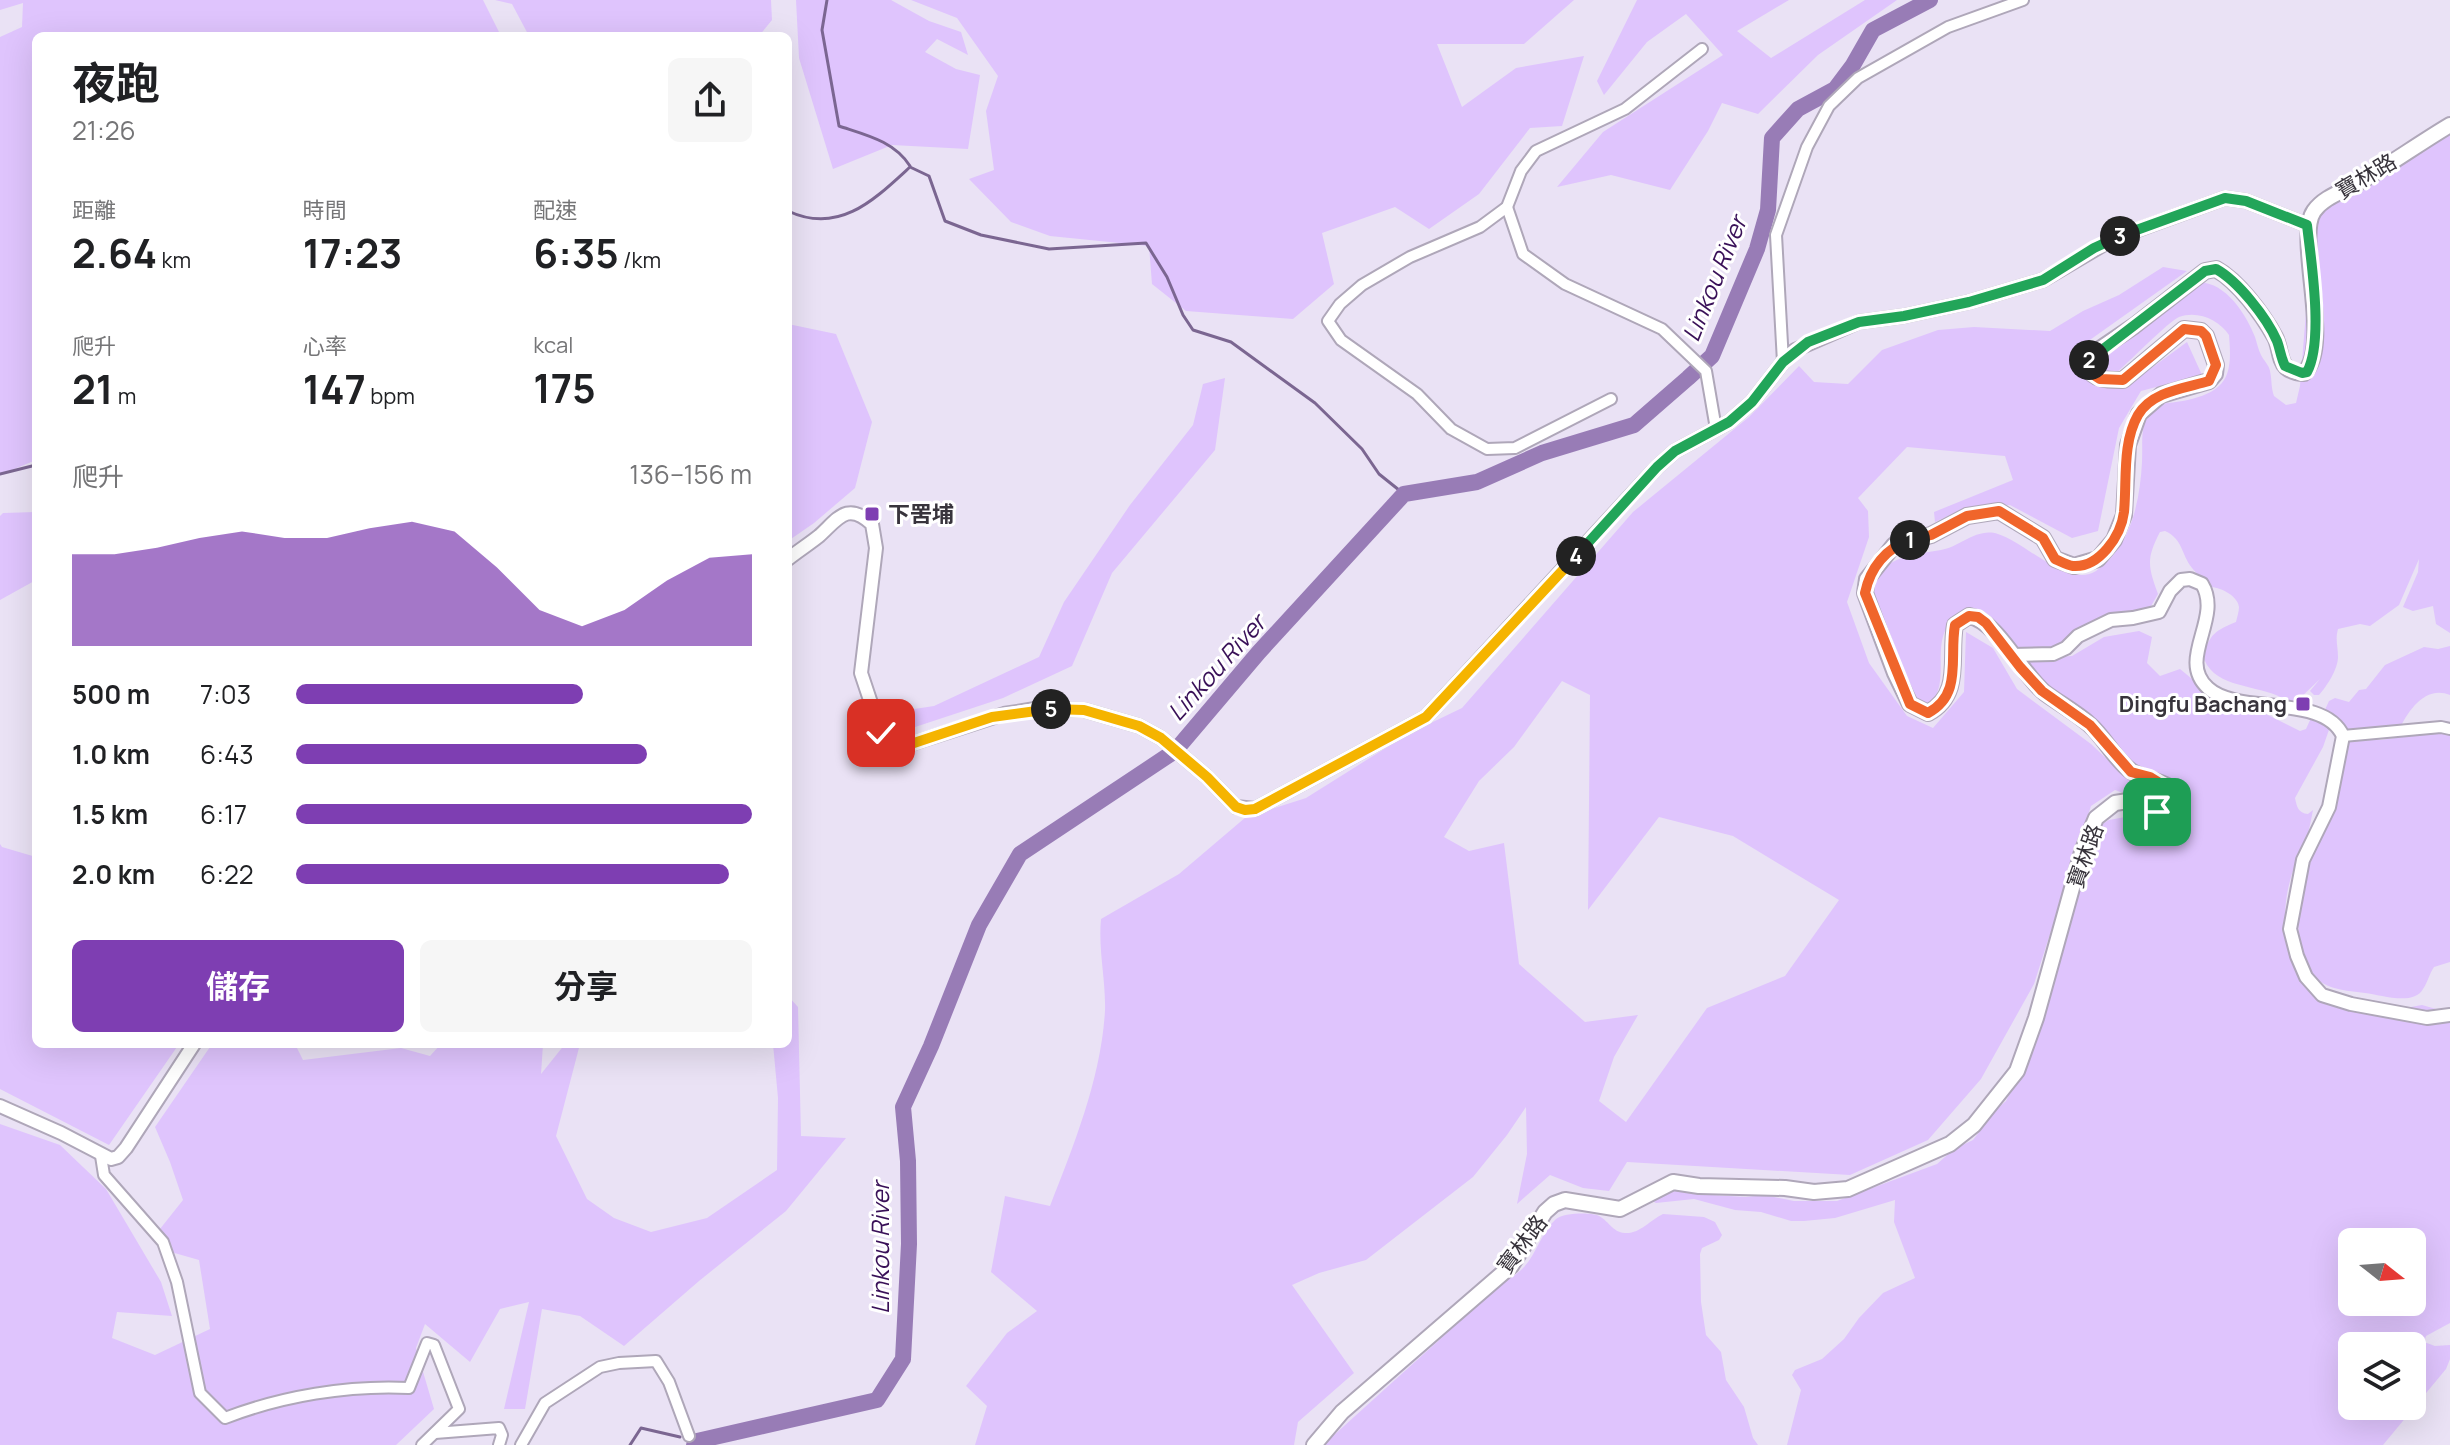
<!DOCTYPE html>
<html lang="zh-TW">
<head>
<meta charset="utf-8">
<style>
  :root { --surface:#fff; --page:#f6f6f6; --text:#202124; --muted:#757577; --accent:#7e3eb2 }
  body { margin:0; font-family:Manrope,"Noto Sans TC",sans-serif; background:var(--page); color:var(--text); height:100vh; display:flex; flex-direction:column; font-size:30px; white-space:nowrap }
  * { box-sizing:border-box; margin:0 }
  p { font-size:26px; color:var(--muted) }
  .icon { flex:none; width:44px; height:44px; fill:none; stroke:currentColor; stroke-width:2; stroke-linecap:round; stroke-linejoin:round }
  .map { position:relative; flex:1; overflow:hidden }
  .details { position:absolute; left:32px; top:32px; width:760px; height:1016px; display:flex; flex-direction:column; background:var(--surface); border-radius:12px; box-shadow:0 8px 32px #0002 }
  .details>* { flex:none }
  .needle { width:52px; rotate:107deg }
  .controls { position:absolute; left:2338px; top:1228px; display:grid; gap:16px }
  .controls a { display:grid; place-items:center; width:88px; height:88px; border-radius:12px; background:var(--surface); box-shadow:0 8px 32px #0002; font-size:40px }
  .pin { position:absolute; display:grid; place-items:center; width:68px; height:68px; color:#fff; margin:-34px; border-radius:16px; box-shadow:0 4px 12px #0006 }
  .km { position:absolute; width:40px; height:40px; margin:-20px; border-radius:50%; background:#222; color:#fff; font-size:22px; line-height:40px; text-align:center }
  .round { display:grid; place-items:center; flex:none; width:84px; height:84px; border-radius:12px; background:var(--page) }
  .summary { display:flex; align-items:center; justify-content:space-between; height:136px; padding:0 40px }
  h1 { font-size:44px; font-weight:700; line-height:60px }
  .metrics { display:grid; grid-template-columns:repeat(3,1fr); gap:12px; height:136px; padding:8px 40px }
  .metrics div { display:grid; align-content:center }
  .metrics b { font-size:40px; font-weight:700 }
  .metrics small { font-size:22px; font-weight:400 }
  .metrics p { font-size:22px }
  .chart { height:224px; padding:16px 40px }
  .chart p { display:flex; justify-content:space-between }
  .chart svg { width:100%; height:144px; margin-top:8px; fill:var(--accent); opacity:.7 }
  .action { display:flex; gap:16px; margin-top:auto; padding:16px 40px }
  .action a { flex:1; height:92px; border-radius:12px; background:var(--accent); color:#fff; font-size:32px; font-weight:700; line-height:92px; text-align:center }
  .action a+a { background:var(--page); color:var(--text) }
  ul { padding:0 40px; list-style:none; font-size:26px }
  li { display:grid; grid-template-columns:128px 96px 1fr; align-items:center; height:60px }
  li i { height:20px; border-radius:10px; background:var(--accent) }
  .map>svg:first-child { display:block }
  .green { fill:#dfc4fd; fill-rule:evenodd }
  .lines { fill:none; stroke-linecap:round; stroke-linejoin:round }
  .stream { stroke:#7b6691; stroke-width:3 }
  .river { stroke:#987cb6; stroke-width:16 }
  .minor-casing { stroke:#afa7b9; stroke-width:14 }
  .tertiary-casing { stroke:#afa7b9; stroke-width:16 }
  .secondary-casing { stroke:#afa7b9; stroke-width:18 }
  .minor { stroke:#fff; stroke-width:10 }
  .tertiary { stroke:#fff; stroke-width:12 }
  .secondary { stroke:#fff; stroke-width:14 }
  .split-1-casing { stroke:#fff; stroke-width:16 }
  .split-2-casing { stroke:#fff; stroke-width:16 }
  .split-3-casing { stroke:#fff; stroke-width:16 }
  .split-4-casing { stroke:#fff; stroke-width:16 }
  .split-5-casing { stroke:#fff; stroke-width:16 }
  .split-6-casing { stroke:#fff; stroke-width:16 }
  .split-1 { stroke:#f0652b; stroke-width:10 }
  .split-2 { stroke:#f0652b; stroke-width:10 }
  .split-3 { stroke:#22a559; stroke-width:10 }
  .split-4 { stroke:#22a559; stroke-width:10 }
  .split-5 { stroke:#f5b400; stroke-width:10 }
  .split-6 { stroke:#f5b400; stroke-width:10 }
  .poi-dot { fill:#7e3eb2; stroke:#fff; stroke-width:3 }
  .labels { text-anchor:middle; stroke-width:6; stroke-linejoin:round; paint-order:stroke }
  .street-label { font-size:22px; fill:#38343c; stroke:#fff }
  .poi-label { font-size:22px; font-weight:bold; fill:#38343c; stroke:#fff; text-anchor:start }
  .water-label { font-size:24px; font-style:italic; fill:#391058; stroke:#fff }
</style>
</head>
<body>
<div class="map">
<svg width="2450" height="1445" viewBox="0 0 2450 1445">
  <rect width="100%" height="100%" fill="#eae2f5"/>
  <g class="green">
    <path d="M 0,0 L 483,0 L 501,36 L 36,36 L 36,460 L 0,475 L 0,37 L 22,27 L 23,3 L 0,10 Z"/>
    <path d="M 495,0 L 771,0 L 772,20 L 759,36 L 529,36 L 512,4 Z"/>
    <path d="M 796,0 L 891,0 L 929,21 L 961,32 L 968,55 L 937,39 L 925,52 L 956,69 L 980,75 L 968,149 L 892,145 L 833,169 L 799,58 Z"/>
    <path d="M 911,0 L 1574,0 L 1524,44 L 1437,44 L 1462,107 L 1516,68 L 1584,56 L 1562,126 L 1530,128 L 1479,194 L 1429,229 L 1395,207 L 1322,233 L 1334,284 L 1293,319 L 1186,311 L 1152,284 L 1149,246 L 1050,236 L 1011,222 L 969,179 L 994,170 L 986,111 L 998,76 L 957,18 Z"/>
    <path d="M 1637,0 L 1789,0 L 1737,31 L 1771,58 L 1865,0 L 1897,0 L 1818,55 L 1758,114 L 1722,103 L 1708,131 L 1670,190 L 1611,175 L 1557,187 L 1603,132 L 1723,55 L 1686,14 L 1647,42 L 1604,95 L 1597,81 Z"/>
    <path d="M 2450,128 L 2450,633 L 2436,624 L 2433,606 L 2413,611 L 2403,607 L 2418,572 L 2419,559 L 2399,605 L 2370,626 L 2360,624 L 2338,629 C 2335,640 2338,646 2338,657 C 2338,669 2327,686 2319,695 L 2314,695 L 2310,691 L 2320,679 L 2294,704 C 2288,701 2282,698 2276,695 C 2252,685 2210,686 2203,655 C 2211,633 2215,631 2236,622 C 2237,617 2239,612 2239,607 C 2238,596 2221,588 2212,587 C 2206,579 2198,576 2192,568 C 2181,554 2183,539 2165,531 L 2160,532 C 2146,559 2148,566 2158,594 L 2147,613 L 2078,633 L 2060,646 L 2021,652 L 1993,631 L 1956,618 C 1926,639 1955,685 1927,706 L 1912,703 C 1903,680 1893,658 1884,635 C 1880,625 1871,612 1870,601 C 1869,596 1872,589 1874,584 C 1883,556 1917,554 1941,550 C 1960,547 1977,527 1998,534 C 2025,542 2069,589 2096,571 C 2131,547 2140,501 2142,462 C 2143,439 2139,424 2154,404 C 2176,403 2212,399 2224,380 C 2232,368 2230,348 2229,335 C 2219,320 2198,310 2179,317 C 2169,321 2126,365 2114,375 L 2104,379 L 2095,368 L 2096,363 L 2187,285 C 2219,272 2245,311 2255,337 C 2257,343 2258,349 2261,355 C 2264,361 2269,365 2270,371 C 2272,380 2271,388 2274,396 L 2286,405 L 2296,403 L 2300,386 L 2314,214 Z"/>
    <path d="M 2163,267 L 2187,271 L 2087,342 L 2078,374 L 2095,380 L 2131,383 L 2187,342 L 2202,375 L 2141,391 L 2119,428 L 2098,531 L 2072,538 L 2010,505 L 1963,509 L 1935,522 L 1934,512 L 2013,480 L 2005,456 L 1907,447 L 1858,498 L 1868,511 L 1869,537 L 1847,602 L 1869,663 L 1907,716 L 1933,728 L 1964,692 L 1966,632 L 1993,648 L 2017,689 L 2091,744 L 2131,782 L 2165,800 L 2155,805 L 2115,790 L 2091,806 L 2034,984 L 1981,1079 L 1928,1140 L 1850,1175 L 1627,1162 L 1609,1191 L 1583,1188 L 1550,1175 L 1517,1204 L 1527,1154 L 1526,1107 L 1507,1135 L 1473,1177 L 1366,1260 L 1319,1273 L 1292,1285 L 1354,1373 L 1298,1422 L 1294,1445 L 975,1445 L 987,1406 L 966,1386 L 1007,1333 L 1037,1311 L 991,1272 L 1005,1196 L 1050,1206 C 1074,1145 1101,1078 1105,1011 C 1106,980 1098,950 1101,919 L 1179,874 L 1246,817 L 1306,798 L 1408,734 L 1462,708 L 1633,512 L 1749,417 L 1799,366 L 1814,382 L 1848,384 L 1882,350 L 1938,330 L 1974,327 L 2050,331 L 2083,311 L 2119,295 ZM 1562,681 L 1590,695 L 1588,910 L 1659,817 L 1733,836 L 1839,900 L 1785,976 L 1707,1008 L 1626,1122 L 1599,1101 L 1614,1057 L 1638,1015 L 1585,1022 L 1519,964 L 1504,843 L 1469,851 L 1444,837 L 1479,781 L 1514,747 Z"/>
    <path d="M 788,324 L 836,334 L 872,422 L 855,488 L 814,523 L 788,541 Z"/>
    <path d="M 1225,378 L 1215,450 L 1112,573 L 1072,666 L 1003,698 L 906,730 L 888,713 L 934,706 L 1039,657 L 1064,602 L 1130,505 L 1193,425 L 1203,384 Z"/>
    <path d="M 36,512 L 36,580 L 0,600 L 0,516 L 3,513 Z"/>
    <path d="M 2139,631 L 2152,637 L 2147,663 L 2160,676 L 2180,669 L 2203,688 L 2264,709 L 2264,713 L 2300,731 L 2306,729 L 2311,718 L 2331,724 L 2323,747 L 2295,798 C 2297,807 2298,813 2308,814 L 2313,810 C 2311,820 2309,831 2306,841 C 2302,854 2293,867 2290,881 C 2280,916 2284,968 2315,990 L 2400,1009 L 2422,1005 L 2450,1013 L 2450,1323 L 2426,1336 L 2424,1342 L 2435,1346 L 2450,1345 L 2450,1359 L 2446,1369 L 2383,1445 L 1787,1445 L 1801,1390 L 1792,1375 L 1795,1370 L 1822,1359 L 1844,1339 L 1859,1318 L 1883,1293 L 1915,1278 L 1894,1222 L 1895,1200 L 1835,1218 L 1804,1221 L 1791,1221 L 1761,1212 L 1735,1210 L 1694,1199 L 1656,1203 L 1651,1200 L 1661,1194 L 1689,1188 L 1712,1195 L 1746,1197 L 1764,1195 L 1794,1201 L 1837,1201 L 1937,1164 L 1954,1149 L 1973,1140 L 1996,1110 L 2006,1101 L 2035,1040 L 2056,973 L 2073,898 L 2091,842 L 2099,826 L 2109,820 L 2125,817 L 2159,827 L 2176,828 C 2184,820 2187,813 2184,802 L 2078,723 L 2024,663 L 2039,658 L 2072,656 L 2104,637 ZM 2352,1242 L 2412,1242 L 2412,1302 L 2352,1302 ZM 2352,1346 L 2412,1346 L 2412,1406 L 2352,1406 Z"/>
    <path d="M 2450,646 L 2450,695 C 2425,685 2408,711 2399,730 L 2348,734 L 2324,712 L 2329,701 L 2335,698 L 2349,702 L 2359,690 L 2366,689 L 2385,665 L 2424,647 L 2438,649 Z"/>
    <path d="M 2434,732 L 2450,732 L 2450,962 L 2434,967 C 2429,974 2428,982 2423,989 C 2414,1006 2381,995 2365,993 C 2350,991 2330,990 2318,980 C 2296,964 2295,904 2300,880 C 2311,835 2330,789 2345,745 L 2355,738 L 2381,740 Z"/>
    <path d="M 0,844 L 2,847 L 36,857 L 36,1044 L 179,1044 L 109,1145 L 0,1089 Z"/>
    <path d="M 788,996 L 798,1007 L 801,1136 L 846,1138 L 786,1211 L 699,1281 L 624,1346 L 580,1316 L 542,1309 L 525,1409 L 504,1409 L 529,1302 L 500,1309 L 470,1362 L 425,1324 L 416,1348 L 434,1409 L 396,1445 L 0,1445 L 0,1124 L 60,1145 L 106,1189 L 161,1282 L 172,1316 L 117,1312 L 112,1338 L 155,1355 L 210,1329 L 199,1260 L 164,1250 L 156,1234 L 183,1200 L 170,1162 L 155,1127 L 212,1044 L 295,1044 L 303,1060 L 401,1048 L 430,1056 L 441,1044 L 543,1044 L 541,1074 L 565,1044 L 580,1044 L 556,1136 L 587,1199 L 614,1218 L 651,1232 L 707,1218 L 777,1170 L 778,1098 L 773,1044 L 788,1044 Z"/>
    <path d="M 1663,1214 L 1704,1217 L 1715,1222 L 1722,1235 L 1719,1240 L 1702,1248 L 1700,1254 L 1701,1302 L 1706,1335 L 1721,1352 L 1726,1380 L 1744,1407 L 1753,1438 L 1758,1445 L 1323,1445 L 1499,1286 C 1507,1280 1518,1274 1524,1267 C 1537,1253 1542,1231 1556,1219 C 1564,1213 1590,1212 1599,1216 C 1609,1221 1612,1232 1625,1233 C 1640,1234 1650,1220 1663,1214 Z"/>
  </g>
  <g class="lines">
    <g class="stream">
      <path d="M 827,0 L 822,30 L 839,126 C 866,135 894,141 910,166"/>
      <path d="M 788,211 C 839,235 874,200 910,167 L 929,176 L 945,221 L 981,235 L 1049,249 L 1146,243 L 1167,277 L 1183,315 L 1193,330 L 1231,342 L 1315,403 L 1362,449 L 1379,474 L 1404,494"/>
      <path d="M 0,474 L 36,465"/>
      <path d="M 695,1441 L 697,1441"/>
      <path d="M 630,1445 L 641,1428 L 680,1437"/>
    </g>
    <path class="river" d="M 694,1445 L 697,1441 L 877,1400 L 903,1359 L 909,1244 L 908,1161 L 903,1107 L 931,1046 L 979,925 L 1020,854 L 1175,751 L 1259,652 L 1404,494 L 1477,482 L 1542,453 L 1634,425 L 1688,378 L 1712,356 L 1757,249 L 1768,210 L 1772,138 L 1798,109 L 1835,89 L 1853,65 L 1873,30 L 1930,0"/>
    <defs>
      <g id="minor">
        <path d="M 1507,207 L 1523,254 L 1565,284 L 1662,329 L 1706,371 L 1716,429"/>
        <path d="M 1783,362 L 1776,235 L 1807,147 L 1829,106 L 1858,78 L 1948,27 L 2023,0"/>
        <path d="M 1611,399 L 1515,448 L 1487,449 L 1451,429 L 1417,394 L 1341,340 L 1328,321 L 1340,304 L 1362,285 L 1410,257 L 1480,227 L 1507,207 L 1521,171 L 1536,151 L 1625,109 L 1702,49"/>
        <path d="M 2343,736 L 2441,727 L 2450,729"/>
        <path d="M 101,1156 L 104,1175 L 163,1242 L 177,1282 L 200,1393 L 225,1418 C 282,1396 348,1385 409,1388 L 427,1343 L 434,1345 L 459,1409 L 422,1445"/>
        <path d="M 435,1433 L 499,1428 L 502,1435 L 499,1445"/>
        <path d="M 521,1445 L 545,1403 L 600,1367 L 619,1363 L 656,1361 L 669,1382 L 689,1436"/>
      </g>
      <g id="tertiary">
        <path d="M 788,559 C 798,551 809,544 819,536 C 838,519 847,501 872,524 L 876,548 L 861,673 L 881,733 L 887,741 L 896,745 L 908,745 L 1004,714 L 1035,709 L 1084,710 L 1139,726 L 1161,738 L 1207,777 L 1236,807 L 1255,809 L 1426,717 L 1657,467 L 1675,451 L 1729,422 L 1752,402 L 1783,362 L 1795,350 L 1859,322 L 1904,316 L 1969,302 L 2043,280 L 2113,239 L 2225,198 L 2246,201 L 2307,225"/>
        <path d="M 2012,655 L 2053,654 L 2066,648 L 2078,636 L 2111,620 L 2133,618 L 2159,612 L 2170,591 L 2181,580 L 2190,579 L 2202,584 C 2223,619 2176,659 2208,688 C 2238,716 2324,693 2343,736 L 2329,807 L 2303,860 L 2290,929 L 2297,956 L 2306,977 L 2322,995 L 2351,1004 L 2427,1018 L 2450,1015"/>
        <path d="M 0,1106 L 61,1133 L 111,1159 L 118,1157 L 126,1148 L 194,1044"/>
      </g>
      <path id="secondary" d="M 1314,1445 L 1342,1412 L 1511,1266 L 1545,1212 L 1554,1204 L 1565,1200 L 1620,1209 L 1673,1182 L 1699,1186 L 1785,1188 L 1814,1192 L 1848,1189 L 1950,1144 L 1974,1125 L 2017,1071 L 2036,1018 L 2082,852 L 2096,818 L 2115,803 L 2134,800 L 2157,812 L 2174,815 L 2181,802 C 2175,780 2146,782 2131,771 C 2115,760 2105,738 2090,725 C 2077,713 2060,704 2045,693 C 2022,675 1997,620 1969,616 L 1955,625 C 1949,657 1963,694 1928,713 L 1910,704 L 1895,673 L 1865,593 L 1867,579 L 1894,545 L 1931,535 L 1967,516 L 1999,511 L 2043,538 L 2055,559 L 2074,566 L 2098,559 L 2114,540 L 2124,515 L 2128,445 L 2139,414 L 2161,395 L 2209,381 L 2215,374 L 2216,365 L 2206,336 L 2201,331 L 2184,329 L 2123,380 C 2109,380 2094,381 2087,367 L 2091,355 L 2134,326 L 2205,271 L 2216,269 C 2238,281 2263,315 2275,337 C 2280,346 2279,360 2286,367 C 2292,372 2298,373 2304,373 C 2333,345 2295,238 2314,211 C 2324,197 2342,192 2356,184 C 2388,166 2418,144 2450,125"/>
    </defs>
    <use href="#minor" class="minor-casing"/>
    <use href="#tertiary" class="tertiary-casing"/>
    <use href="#secondary" class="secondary-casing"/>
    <use href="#minor" class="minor"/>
    <use href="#tertiary" class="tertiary"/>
    <use href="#secondary" class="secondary"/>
  </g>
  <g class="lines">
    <defs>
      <path id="split-1" d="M 1910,540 C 1886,548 1870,568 1865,593 L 1910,704 L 1928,713 C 1963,694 1949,658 1955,625 L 1969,616 L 1978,617 L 1986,623 L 2020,667 L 2042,691 L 2090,725 L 2131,772 L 2150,777 L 2179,795 L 2181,802 L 2174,815 L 2157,812"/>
      <path id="split-2" d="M 1910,540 L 1931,535 L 1967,516 L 1999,511 L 2043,538 L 2055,559 C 2060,561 2067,565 2073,566 C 2099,568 2121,536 2124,512 C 2127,481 2122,443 2138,415 C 2152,391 2186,388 2209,381 L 2216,365 L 2206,336 L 2201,331 L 2184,329 L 2123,380 L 2100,379 L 2088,371 L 2089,360"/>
      <path id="split-3" d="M 2089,360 L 2205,271 L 2216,269 C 2238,281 2267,318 2277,341 C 2280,349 2281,358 2285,366 L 2302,373 L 2307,372 C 2324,341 2311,260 2307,225 L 2246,201 L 2225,198 L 2120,236"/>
      <path id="split-4" d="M 1576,556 L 1657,467 L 1675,451 L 1729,422 L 1752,402 L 1783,362 L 1808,342 L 1859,322 L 1904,316 L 1969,302 L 2043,280 L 2094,248 L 2120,236"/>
      <path id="split-5" d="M 1051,709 L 1084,710 L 1139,726 L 1161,738 L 1207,777 L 1236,807 L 1245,810 L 1255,809 L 1426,717 L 1576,556"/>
      <path id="split-6" d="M 881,733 C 889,744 895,745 908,745 L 992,717 L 1051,709"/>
    </defs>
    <use href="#split-1" class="split-1-casing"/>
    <use href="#split-2" class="split-2-casing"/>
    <use href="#split-3" class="split-3-casing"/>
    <use href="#split-4" class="split-4-casing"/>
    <use href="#split-5" class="split-5-casing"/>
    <use href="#split-6" class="split-6-casing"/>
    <use href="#split-1" class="split-1"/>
    <use href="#split-2" class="split-2"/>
    <use href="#split-3" class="split-3"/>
    <use href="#split-4" class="split-4"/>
    <use href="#split-5" class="split-5"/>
    <use href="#split-6" class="split-6"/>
  </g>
  <g class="poi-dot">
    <rect x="864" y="506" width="16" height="16" rx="4"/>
    <rect x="2295" y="696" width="16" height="16" rx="4"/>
  </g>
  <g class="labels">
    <g class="street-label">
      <text transform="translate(2366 176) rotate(-31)" y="8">寶林路</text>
      <text transform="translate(2085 856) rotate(-71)" y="8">寶林路</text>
      <text transform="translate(1522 1244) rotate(-53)" y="8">寶林路</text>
    </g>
    <g class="poi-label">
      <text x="888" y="522">下罟埔</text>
      <text x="2287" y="712" text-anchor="end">Dingfu Bachang</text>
    </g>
    <g class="water-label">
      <text transform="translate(1715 279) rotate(-68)" y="8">Linkou River</text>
      <text transform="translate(1217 668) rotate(-48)" y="8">Linkou River</text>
      <text transform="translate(881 1248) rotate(-90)" y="8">Linkou River</text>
    </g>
  </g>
</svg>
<div class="controls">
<a><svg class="needle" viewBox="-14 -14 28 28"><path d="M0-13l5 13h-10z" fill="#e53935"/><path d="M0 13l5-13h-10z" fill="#757577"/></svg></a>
<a><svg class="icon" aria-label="layers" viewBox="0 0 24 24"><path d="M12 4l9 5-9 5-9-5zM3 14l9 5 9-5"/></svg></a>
</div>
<div class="pin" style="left:2157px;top:812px;background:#1e9e55"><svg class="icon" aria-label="arrive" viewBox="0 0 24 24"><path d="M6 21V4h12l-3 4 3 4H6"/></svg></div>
<div class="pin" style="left:881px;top:733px;background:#d93025"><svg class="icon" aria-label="check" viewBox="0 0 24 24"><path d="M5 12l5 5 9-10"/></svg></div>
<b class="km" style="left:1910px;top:540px">1</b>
<b class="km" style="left:2089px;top:360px">2</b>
<b class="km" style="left:2120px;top:236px">3</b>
<b class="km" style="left:1576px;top:556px">4</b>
<b class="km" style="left:1051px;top:709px">5</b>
<section class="details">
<div class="summary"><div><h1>夜跑</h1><p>21:26</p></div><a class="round"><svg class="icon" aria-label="share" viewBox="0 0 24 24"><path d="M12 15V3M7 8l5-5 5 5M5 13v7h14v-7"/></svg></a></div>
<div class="metrics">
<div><p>距離</p><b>2.64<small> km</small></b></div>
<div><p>時間</p><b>17:23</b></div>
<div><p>配速</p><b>6:35<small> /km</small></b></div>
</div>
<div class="metrics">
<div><p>爬升</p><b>21<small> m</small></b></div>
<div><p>心率</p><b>147<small> bpm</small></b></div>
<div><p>kcal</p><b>175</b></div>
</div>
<div class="chart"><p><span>爬升</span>136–156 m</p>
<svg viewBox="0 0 160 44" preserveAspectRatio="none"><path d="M0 44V16L10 16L20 14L30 11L40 9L50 11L60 11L70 8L80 6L90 9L100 20L110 33L120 38L130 33L140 24L150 17L160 16V44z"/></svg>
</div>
<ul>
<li><b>500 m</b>7:03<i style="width:63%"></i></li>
<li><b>1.0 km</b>6:43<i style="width:77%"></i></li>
<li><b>1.5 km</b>6:17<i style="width:100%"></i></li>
<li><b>2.0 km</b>6:22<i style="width:95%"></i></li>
</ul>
<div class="action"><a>儲存</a><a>分享</a></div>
</section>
</div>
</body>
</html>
